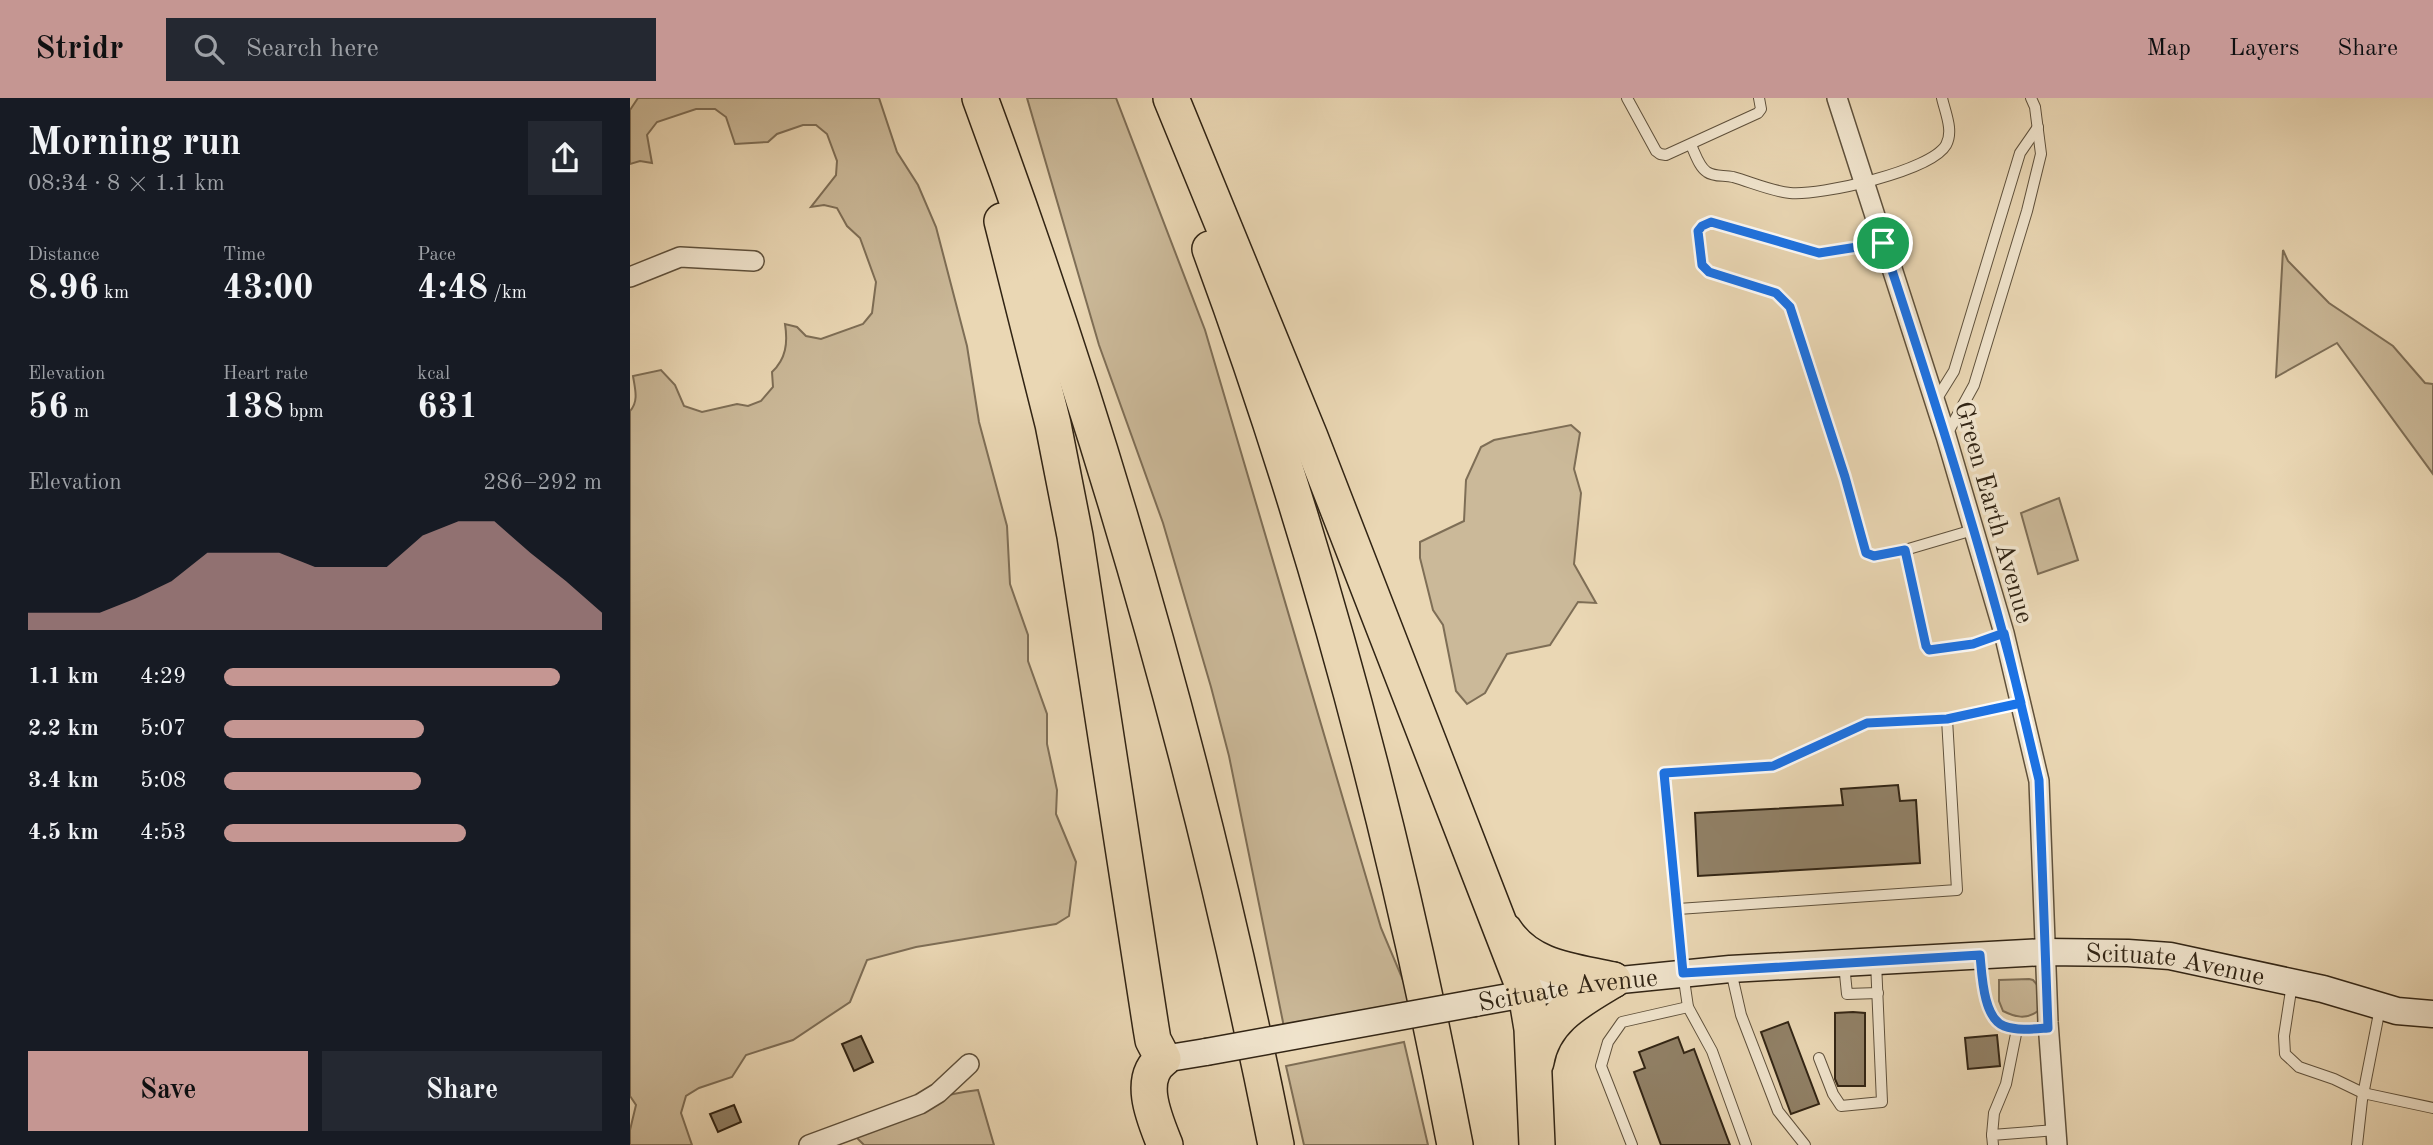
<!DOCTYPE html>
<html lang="en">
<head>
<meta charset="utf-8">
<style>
  :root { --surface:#171b24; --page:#242831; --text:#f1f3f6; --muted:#9ea1a6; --accent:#c59692 }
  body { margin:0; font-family:"Old Standard TT",serif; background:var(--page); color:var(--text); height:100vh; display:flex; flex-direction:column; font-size:26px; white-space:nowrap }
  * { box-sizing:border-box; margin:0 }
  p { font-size:23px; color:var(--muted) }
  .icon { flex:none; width:38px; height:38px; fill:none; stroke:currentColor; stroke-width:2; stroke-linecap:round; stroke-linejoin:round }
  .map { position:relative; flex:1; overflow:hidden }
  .drawer { display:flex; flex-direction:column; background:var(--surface); width:630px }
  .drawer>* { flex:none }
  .pin { position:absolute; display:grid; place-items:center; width:60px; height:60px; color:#fff; margin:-30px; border:4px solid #fff; border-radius:50%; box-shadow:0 2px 7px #0007 }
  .round { display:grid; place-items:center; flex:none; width:74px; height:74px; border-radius:0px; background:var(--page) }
  .overview { display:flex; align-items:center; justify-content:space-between; height:119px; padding:0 28px }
  h1 { font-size:38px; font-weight:700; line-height:52px }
  .stats { display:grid; grid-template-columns:repeat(3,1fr); gap:10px; height:119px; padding:7px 28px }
  .stats div { display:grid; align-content:center }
  .stats b { font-size:35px; font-weight:700 }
  .stats small { font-size:19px; font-weight:400 }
  .stats p { font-size:19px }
  .chart { height:196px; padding:14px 28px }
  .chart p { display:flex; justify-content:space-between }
  .chart svg { width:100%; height:126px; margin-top:7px; fill:var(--accent); opacity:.7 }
  .button { display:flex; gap:14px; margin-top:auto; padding:14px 28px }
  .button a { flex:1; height:80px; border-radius:0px; background:var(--accent); color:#111; font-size:28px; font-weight:700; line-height:80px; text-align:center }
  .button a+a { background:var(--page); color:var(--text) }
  ul { padding:0 28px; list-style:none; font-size:23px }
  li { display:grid; grid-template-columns:112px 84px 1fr; align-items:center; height:52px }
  li i { height:18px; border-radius:9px; background:var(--accent) }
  header { display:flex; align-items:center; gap:42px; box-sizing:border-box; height:98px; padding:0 35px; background:var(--accent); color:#111 }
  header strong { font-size:33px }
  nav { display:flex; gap:38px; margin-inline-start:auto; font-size:24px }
  .search { width:490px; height:63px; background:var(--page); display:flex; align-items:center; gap:18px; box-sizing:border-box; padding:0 24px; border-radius:0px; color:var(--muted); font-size:26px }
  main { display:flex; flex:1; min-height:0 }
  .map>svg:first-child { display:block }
  .green { fill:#cbb999; stroke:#7e6e56; stroke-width:2 }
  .building { fill:#918167; stroke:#312414; stroke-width:2 }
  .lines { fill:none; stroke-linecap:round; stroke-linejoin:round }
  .lane-casing { stroke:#5f513c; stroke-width:12 }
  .street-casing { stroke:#5f513c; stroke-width:22 }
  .secondary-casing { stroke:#312414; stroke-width:29 }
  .highway-casing { stroke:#312414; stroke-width:38 }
  .lane { stroke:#f1e5ce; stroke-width:10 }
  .street { stroke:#f1e5ce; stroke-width:19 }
  .secondary { stroke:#f1e5ce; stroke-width:26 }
  .highway { stroke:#ead7b4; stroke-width:35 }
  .secondary-bridge-casing { stroke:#312414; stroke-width:29; stroke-linecap:butt }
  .secondary-bridge { stroke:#f1e5ce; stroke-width:26 }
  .route-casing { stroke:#fff; stroke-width:14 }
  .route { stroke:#1a73e8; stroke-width:9 }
  .labels { text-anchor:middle; stroke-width:7; stroke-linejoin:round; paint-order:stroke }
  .street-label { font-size:26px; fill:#312414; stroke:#f1e5ce }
</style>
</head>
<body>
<header>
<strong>Stridr</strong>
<div class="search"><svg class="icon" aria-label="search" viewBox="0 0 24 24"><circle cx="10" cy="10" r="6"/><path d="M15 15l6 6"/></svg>Search here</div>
<nav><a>Map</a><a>Layers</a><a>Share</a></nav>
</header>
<main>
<section class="drawer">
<div class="overview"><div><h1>Morning run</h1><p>08:34 · 8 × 1.1 km</p></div><a class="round"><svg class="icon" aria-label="share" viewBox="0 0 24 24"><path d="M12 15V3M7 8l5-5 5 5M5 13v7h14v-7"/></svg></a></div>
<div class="stats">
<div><p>Distance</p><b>8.96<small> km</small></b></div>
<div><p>Time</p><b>43:00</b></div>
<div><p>Pace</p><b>4:48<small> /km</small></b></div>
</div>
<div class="stats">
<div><p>Elevation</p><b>56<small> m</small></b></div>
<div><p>Heart rate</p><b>138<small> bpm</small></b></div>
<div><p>kcal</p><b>631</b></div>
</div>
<div class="chart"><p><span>Elevation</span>286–292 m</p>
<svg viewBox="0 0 160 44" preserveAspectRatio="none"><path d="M0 44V38L10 38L20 38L30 33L40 27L50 17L60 17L70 17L80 22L90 22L100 22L110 11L120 6L130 6L140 17L150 27L160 38V44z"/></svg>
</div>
<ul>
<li><b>1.1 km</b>4:29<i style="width:89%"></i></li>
<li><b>2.2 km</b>5:07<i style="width:53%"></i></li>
<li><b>3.4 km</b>5:08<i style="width:52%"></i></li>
<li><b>4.5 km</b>4:53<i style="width:64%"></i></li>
</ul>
<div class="button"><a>Save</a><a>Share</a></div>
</section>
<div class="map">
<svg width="1803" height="1047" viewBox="0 0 1803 1047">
  <rect width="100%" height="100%" fill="#ead7b4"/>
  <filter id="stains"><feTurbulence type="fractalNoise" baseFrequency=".00286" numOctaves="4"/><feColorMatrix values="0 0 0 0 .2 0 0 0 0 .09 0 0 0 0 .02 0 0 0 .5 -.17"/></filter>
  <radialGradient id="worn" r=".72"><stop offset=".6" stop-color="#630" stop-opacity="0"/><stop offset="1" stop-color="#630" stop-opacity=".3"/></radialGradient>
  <g class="green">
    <path d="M 8,0 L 249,0 L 267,54 L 288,87 L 306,129 L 337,248 L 349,324 L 377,428 L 380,486 L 398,537 L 398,563 L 417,616 L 417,646 L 427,692 L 426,716 L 446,764 L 439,818 L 426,826 L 286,849 L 237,862 L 220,904 L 163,942 L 116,957 L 102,979 L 69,990 L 56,998 L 51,1015 L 62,1047 L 0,1047 L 0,1032 L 6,1007 L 0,998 L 0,313 C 9,303 5,291 3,278 L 31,272 L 45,287 L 54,308 L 72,314 L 107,306 L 118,308 L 131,303 L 143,289 L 142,274 C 156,261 158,245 155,226 L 167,229 L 176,238 L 191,241 L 233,226 L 242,215 L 246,184 L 230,140 L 217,128 L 207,110 L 194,107 L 181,109 L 206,77 L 207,63 L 197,36 L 186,27 L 173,27 L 147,36 L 138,44 L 105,46 L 96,19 L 85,11 L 66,11 L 27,24 L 17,37 L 22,65 L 10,63 L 0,66 L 0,12 Z"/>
    <path d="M 397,0 L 486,0 L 575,232 L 751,830 L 786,913 L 655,934 L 599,658 L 581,589 L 533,425 L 469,247 Z"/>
    <path d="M 1653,152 L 1658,163 L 1699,205 L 1763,248 L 1795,285 L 1803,286 L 1803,376 L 1707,245 L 1646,279 Z"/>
    <path d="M 941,327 L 950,335 L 944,371 L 951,395 L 944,466 L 966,505 L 948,504 L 920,547 L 877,556 L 855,595 L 837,606 L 826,593 L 813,527 L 803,512 L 790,460 L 790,444 L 834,423 L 836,382 L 851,349 L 864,342 Z"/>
    <path d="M 1429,400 L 1448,462 L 1408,476 L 1391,415 Z"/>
    <path d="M 1399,881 L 1403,882 L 1409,889 L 1408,913 C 1396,922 1385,919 1373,913 L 1369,903 L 1369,882 Z"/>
    <path d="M 774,944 L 798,1047 L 674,1047 L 656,968 Z"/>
    <path d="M 348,992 L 364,1047 L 234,1047 L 217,1030 C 260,1015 303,997 348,992 Z"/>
  </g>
  <g class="building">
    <path d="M 1268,687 L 1270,703 L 1286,702 L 1290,765 L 1068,778 L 1065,715 L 1213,707 L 1211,691 Z"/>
    <path d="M 1223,914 L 1235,915 L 1235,988 L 1208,988 L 1205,981 L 1205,915 Z"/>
    <path d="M 1158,924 L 1189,1006 L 1161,1016 L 1131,934 Z"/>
    <path d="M 1367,937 L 1370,968 L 1338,971 L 1335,940 Z"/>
    <path d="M 231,938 L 243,964 L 224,973 L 212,946 Z"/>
    <path d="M 1048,939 L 1054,955 L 1064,951 L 1100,1047 L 1031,1047 L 1004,974 L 1015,970 L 1009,954 Z"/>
    <path d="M 104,1007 L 111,1024 L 88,1034 L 80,1016 Z"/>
  </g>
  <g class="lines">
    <defs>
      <g id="lane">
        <path d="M 997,0 L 1026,53 L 1030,56 L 1036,57 L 1128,15 L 1131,11 L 1129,0"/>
        <path d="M 1061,47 C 1065,55 1069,69 1077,74 C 1084,79 1094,77 1103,79 C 1121,84 1141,93 1160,95 C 1190,98 1301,73 1316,47 C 1324,33 1315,14 1312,0"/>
        <path d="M 1253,145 L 1189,155 L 1081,124 L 1072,128 L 1068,133 L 1072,167 L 1079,174 L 1146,195 L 1160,209 L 1215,379 L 1236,455 L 1244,458 L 1275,452"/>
        <path d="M 1306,302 L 1324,273 L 1390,55 L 1408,29"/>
        <path d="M 1316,338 L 1344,287 L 1397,113 L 1411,56 L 1405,9 L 1401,0"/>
        <path d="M 1343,432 L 1275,452 L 1296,549 L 1299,552 L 1343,546 L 1374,535"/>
        <path d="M 1048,811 L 1327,792 L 1317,621 L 1391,605"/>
        <path d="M 1351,858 C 1352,877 1353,920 1374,928 C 1388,933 1404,931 1418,930"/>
        <path d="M 1214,866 L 1217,896 L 1248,895"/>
        <path d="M 1101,873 L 1111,917 L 1148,1013 L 1175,1047"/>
        <path d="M 1662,886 L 1654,938 L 1655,956 L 1669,969 L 1704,981 L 1733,995 L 1803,1010"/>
        <path d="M 1189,960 L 1203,996 L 1211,1008 L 1252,1004 L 1246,864"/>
        <path d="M 1362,1037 L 1364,1015 L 1376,986 L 1387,931"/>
        <path d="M 1002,1047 L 971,968 L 978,944 L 992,924 L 1058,909"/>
        <path d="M 1116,1047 L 1082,953 L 1058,909 L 1053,875 L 1034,675 L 1143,668 L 1237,625 L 1317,621"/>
        <path d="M 1363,1047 L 1362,1037 L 1426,1032"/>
        <path d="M 1727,1047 L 1732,1002 L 1750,910"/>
      </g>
      <g id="street">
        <path d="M 1207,0 L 1316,338 L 1374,535 L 1409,683 L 1418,924 L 1427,1047"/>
        <path d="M 0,179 L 50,159 L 124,163"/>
        <path d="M 179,1047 L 290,1006 L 308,995 L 339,966"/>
      </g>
      <g id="secondary">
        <path id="s1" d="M 845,905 L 951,886 L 1100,871 L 1415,854 L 1498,855 L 1540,858 L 1693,891 L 1767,913 L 1803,916"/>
        <path d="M 533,961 L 576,954"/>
      </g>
      <g id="highway">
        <path d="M 350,0 C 476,340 575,691 646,1047"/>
        <path d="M 541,0 L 680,339 L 896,895 L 902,931 L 907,1047"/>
        <path d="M 372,123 L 423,326 L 445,438 L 521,930 L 523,942 L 533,961 C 506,980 525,1022 535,1047"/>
        <path d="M 580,151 C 687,441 767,743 825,1047"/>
        <path d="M 875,833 C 899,870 943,873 983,882"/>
        <path d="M 906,964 C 913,921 948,903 983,882"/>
      </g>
    </defs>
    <use href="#lane" class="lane-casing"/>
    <use href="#street" class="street-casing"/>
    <use href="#secondary" class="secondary-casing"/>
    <use href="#highway" class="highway-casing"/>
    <use href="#lane" class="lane"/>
    <use href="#street" class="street"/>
    <use href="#secondary" class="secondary"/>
    <use href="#highway" class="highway"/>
    <defs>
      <path id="secondary-bridge" d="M 576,954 L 845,905"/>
    </defs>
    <use href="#secondary-bridge" class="secondary-bridge-casing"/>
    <use href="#secondary-bridge" class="secondary-bridge"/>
  </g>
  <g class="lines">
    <defs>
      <path id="route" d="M 1253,145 C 1303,297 1352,449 1391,605 L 1317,621 L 1237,625 L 1143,668 L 1034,675 L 1053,875 L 1350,857 C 1352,876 1353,920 1374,928 C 1388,933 1404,931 1418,930 L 1409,682 L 1374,535 L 1343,546 L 1299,552 L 1296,548 L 1275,452 L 1244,458 L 1236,455 L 1215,379 L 1160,209 L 1146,195 L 1079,174 L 1072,167 L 1068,133 L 1072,128 L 1081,124 L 1189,155 L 1253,145"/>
    </defs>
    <use href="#route" class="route-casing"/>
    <use href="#route" class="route"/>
  </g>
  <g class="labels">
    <g class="street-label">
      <text transform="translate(1365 414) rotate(74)" y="9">Green Earth Avenue</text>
      <text dy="9" stroke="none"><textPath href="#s1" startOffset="704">Scituate Avenue</textPath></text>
      <text dy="9" stroke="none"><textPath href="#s1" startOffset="94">Scituate Avenue</textPath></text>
    </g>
  </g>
  <rect width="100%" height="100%" filter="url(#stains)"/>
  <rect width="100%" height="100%" fill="url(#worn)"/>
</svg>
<div class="pin" style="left:1253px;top:145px;background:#1e9e55"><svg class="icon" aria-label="arrive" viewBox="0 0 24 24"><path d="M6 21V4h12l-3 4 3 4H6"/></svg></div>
</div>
</main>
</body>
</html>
